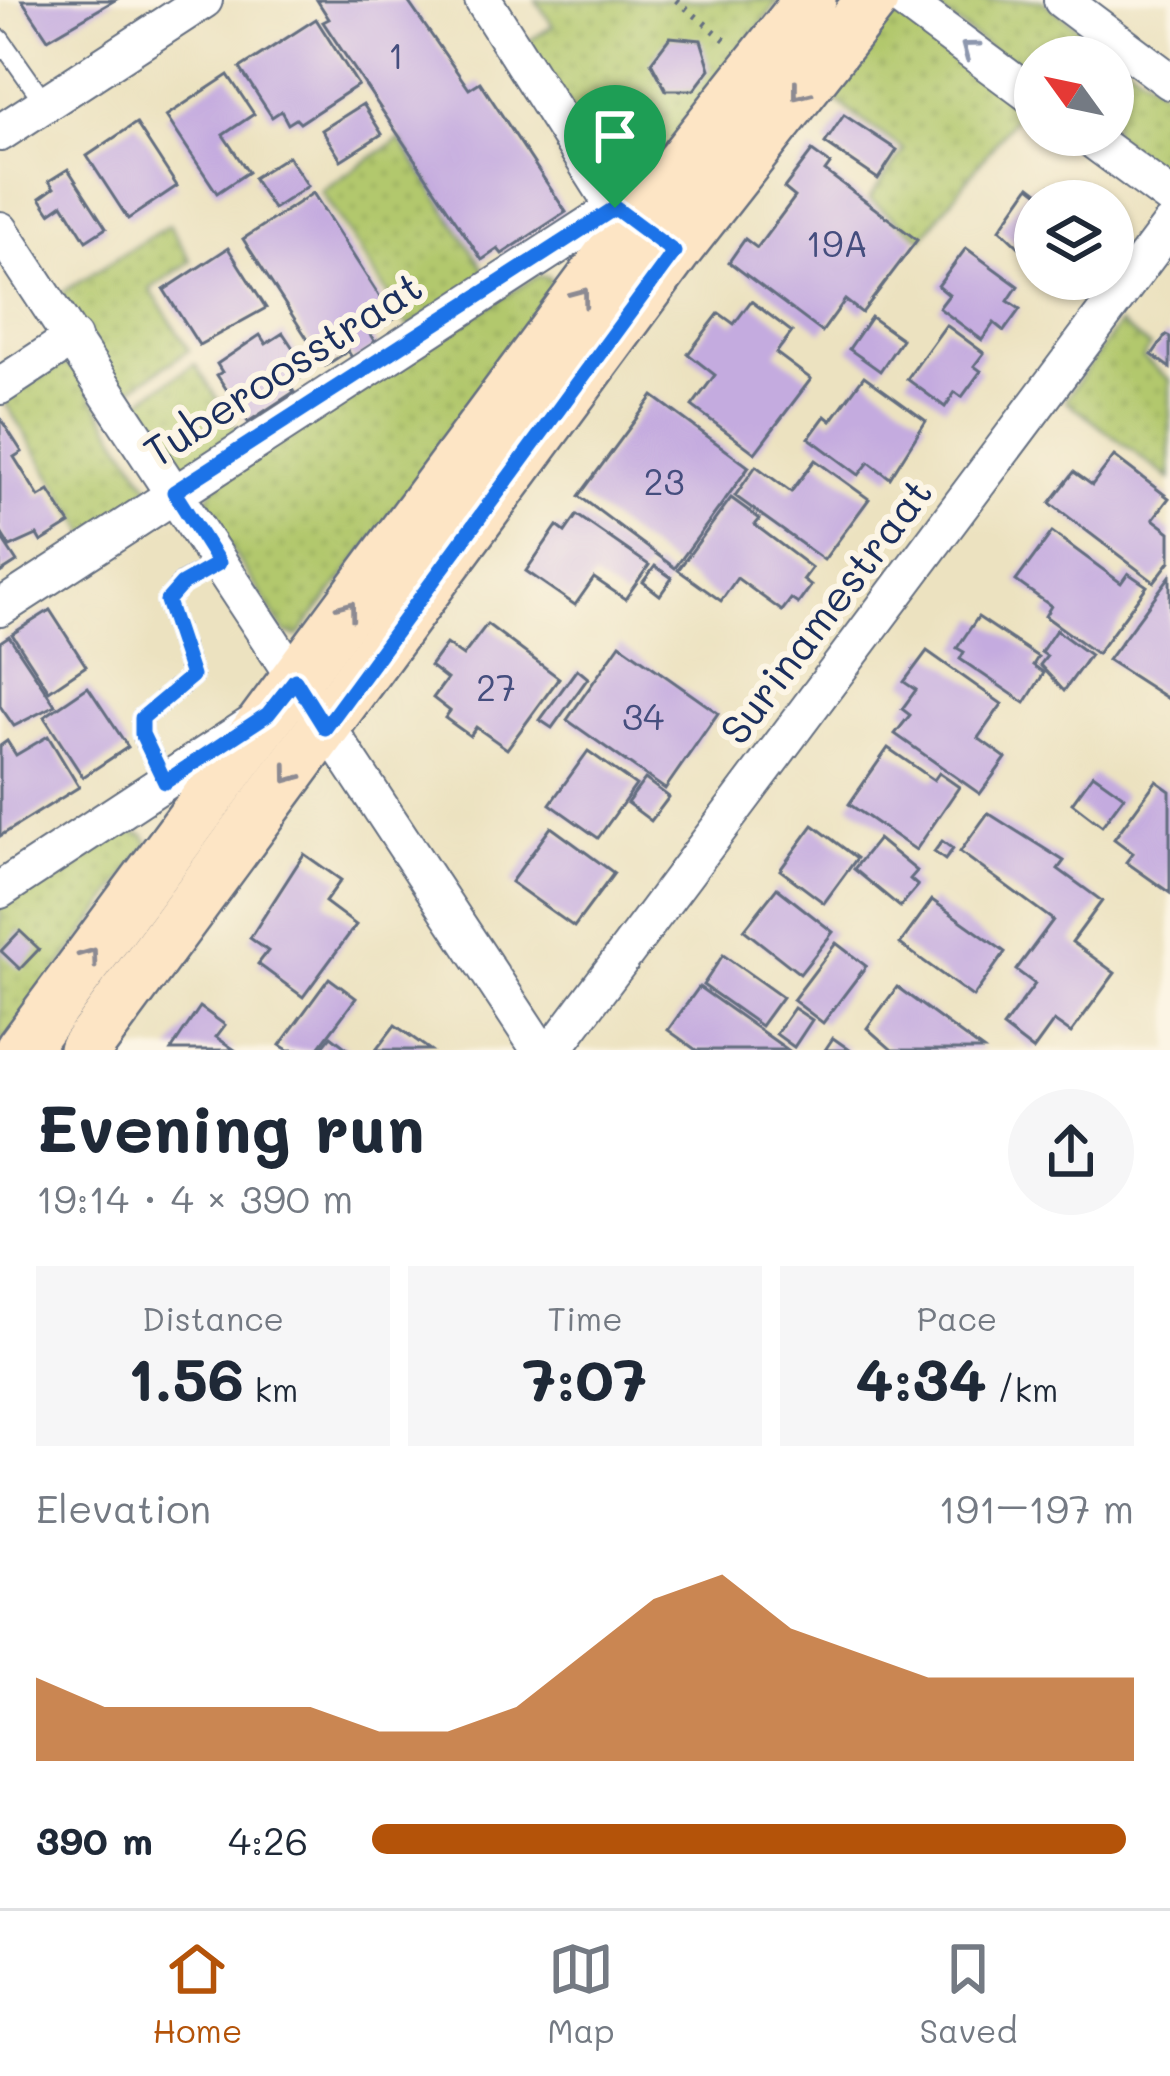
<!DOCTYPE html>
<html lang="en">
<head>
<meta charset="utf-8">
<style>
  :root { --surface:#fff; --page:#f6f6f7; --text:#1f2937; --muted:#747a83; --line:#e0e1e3; --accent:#b45309 }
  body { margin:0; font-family:Mali,sans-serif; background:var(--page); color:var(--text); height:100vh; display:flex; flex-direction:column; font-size:45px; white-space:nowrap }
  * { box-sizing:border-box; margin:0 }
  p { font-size:39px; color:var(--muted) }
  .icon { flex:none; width:66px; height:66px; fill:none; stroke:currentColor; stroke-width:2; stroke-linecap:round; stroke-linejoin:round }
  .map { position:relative; height:1050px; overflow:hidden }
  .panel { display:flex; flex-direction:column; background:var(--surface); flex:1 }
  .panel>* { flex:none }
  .needle { width:78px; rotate:303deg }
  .controls { position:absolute; left:1014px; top:36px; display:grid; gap:24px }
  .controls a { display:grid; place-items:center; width:120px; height:120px; border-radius:50%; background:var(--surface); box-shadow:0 3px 9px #0004; font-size:60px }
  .pin { position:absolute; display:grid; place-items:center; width:102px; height:102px; color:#fff; margin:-123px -51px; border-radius:50% 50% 50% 0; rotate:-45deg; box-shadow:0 0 12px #0007 }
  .pin .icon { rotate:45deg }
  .round { display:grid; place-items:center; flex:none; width:126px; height:126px; border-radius:63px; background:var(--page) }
  .summary { display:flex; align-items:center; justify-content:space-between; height:204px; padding:0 36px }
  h1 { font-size:66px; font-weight:700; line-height:90px }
  .figures { display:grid; grid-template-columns:repeat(3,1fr); gap:18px; height:204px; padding:12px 36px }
  .figures div { display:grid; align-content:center; border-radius:0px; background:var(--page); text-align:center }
  .figures b { font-size:60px; font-weight:700 }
  .figures small { font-size:33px; font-weight:400 }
  .figures p { font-size:33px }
  .chart { height:336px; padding:24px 36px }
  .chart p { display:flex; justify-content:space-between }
  .chart svg { width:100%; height:216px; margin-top:12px; fill:var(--accent); opacity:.7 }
  ul { padding:0 36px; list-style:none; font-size:39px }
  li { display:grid; grid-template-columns:192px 144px 1fr; align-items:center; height:90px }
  li i { height:30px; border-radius:15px; background:var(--accent) }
  .tab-bar { display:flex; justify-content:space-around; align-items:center; height:168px; border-top:3px solid var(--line); background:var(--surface); font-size:33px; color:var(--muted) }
  .tab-bar a { display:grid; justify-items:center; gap:6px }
  .tab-bar .selected { color:var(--accent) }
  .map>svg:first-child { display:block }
  .green { fill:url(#green-dots); stroke:#667c66; stroke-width:3 }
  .building { fill:#c4abdf }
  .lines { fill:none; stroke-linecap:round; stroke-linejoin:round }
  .service-casing { stroke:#646e80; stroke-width:22 }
  .minor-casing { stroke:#646e80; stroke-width:40 }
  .secondary-casing { stroke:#646e80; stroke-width:56 }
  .path { stroke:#646e80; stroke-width:6; stroke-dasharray:3 9; stroke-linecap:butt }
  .service { stroke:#fff; stroke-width:18 }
  .minor { stroke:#fff; stroke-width:36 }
  .secondary { stroke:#fde5c5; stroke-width:51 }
  .oneway { stroke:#8d97ae }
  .oneway2 { stroke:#8c8a92 }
  .route-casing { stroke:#fff; stroke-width:24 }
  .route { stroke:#1a73e8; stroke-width:15 }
  .labels { text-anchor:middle; stroke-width:12; stroke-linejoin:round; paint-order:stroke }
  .number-label { font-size:36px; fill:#454e7e }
  .street-label { font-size:42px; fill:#1b2f5e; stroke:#fcf5e5 }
</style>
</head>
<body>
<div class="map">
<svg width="1170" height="1050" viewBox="0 0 1170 1050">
  <defs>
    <pattern id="green-dots" width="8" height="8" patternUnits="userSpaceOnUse" patternTransform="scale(3)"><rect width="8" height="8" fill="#b2c86d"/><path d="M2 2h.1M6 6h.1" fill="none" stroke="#98ac61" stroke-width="1.8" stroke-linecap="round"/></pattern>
  </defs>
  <rect width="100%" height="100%" fill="#fcf5e5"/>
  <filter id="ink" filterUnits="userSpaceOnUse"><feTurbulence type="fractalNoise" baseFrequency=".00833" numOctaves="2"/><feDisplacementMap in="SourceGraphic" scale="24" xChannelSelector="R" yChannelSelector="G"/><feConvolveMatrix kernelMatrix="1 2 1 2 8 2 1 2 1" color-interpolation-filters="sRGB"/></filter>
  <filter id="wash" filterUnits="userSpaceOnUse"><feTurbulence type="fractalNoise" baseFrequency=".004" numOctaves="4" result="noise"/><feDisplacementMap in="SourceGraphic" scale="48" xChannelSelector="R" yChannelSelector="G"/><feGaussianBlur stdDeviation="2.7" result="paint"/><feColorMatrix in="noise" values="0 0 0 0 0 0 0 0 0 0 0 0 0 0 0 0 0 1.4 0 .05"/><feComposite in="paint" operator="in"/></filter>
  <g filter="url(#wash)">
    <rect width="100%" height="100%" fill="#ece2c0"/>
    <g class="green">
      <path d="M 536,0 L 779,0 L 649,177 L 610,169 L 527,42 L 553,26 Z"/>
      <path d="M 925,0 L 1041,0 L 1170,96 L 1170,177 L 1113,135 L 1113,57 L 1035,57 L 1035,82 Z"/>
      <path d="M 893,17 L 906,19 L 1023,106 L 922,239 L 869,199 L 904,150 L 820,90 L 878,20 Z"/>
      <path d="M 400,139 L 488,276 L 409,328 L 321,191 Z"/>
      <path d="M 169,225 L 191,261 L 150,289 L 189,350 L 124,393 L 60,294 Z"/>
      <path d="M 537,276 L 548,277 L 563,294 L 298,636 L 286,633 L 208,513 L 207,499 L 216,484 Z"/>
      <path d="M 1119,324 L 1150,347 L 1143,358 L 1170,380 L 1170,479 L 1065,400 Z"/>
      <path d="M 64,364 L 75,370 L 153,493 L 92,541 L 3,399 Z"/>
      <path d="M 195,364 L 242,438 L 193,470 L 173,463 L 134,405 Z"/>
      <path d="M 125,830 L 144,835 L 149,844 L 0,1050 L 0,904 Z"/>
    </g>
    <g id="blocks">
      <g class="building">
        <path d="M 22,0 L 115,0 L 48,39 Z"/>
        <path d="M 317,0 L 407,0 L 469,89 L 480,82 L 566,212 L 502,254 L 498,249 L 482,260 L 323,22 L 329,19 Z"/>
        <path d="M 316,19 L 358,85 L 300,123 L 296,119 L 288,124 L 281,111 L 272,117 L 240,68 Z"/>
        <path d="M 670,37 L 701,40 L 710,69 L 694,90 L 666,90 L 651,62 Z"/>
        <path d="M 228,75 L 254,114 L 223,135 L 248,172 L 217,193 L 166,116 Z"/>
        <path d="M 363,104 L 382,134 L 341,160 L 322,130 Z"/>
        <path d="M 844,115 L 897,150 L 878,179 L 825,143 Z"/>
        <path d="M 136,123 L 177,186 L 128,219 L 87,156 Z"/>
        <path d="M 812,151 L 830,164 L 825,171 L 917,240 L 862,313 L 845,300 L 822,332 L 729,262 L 745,239 L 757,248 L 795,197 L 784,188 Z"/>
        <path d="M 288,156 L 308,186 L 273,209 L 253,178 Z"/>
        <path d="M 68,169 L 106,228 L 86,241 L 63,204 L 50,213 L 40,198 L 54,188 L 49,181 Z"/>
        <path d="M 1030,186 L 1043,196 L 1050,186 L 1071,201 L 1035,201 L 1035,262 L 1000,229 Z"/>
        <path d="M 313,193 L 394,319 L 370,334 L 377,346 L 354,361 L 348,351 L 325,366 L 243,239 Z"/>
        <path d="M 228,248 L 266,308 L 199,345 L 164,290 Z"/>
        <path d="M 966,248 L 1018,286 L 1008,301 L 1020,309 L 1004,331 L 994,323 L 982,340 L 939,308 L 949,295 L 938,286 Z"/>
        <path d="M 751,301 L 792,332 L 776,353 L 811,379 L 755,453 L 692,406 L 715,375 L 688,354 L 719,313 L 734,324 Z"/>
        <path d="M 871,317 L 902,339 L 880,371 L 849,349 Z"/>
        <path d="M 946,325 L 984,353 L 974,366 L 981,371 L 962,397 L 955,392 L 945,407 L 907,379 Z"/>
        <path d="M 283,333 L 309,372 L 289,385 L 294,392 L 248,422 L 217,375 L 222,372 L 217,364 L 260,335 L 266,344 Z"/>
        <path d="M 1166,335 L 1170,337 L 1170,368 L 1152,355 Z"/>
        <path d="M 864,376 L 926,421 L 890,478 L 869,462 L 859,475 L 809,438 L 825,416 L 831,421 Z"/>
        <path d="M 653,396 L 749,467 L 675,568 L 579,496 Z"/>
        <path d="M 0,418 L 22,452 L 14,457 L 39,497 L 49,491 L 70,524 L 41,542 L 37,535 L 10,547 L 0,531 Z"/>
        <path d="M 1114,456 L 1169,498 L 1153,519 L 1170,532 L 1170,561 L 1154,582 L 1050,503 L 1074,472 L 1092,485 Z"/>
        <path d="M 815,460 L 869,499 L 824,560 L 735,496 L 756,466 L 791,492 Z"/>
        <path d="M 731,498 L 760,519 L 755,525 L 812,568 L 803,580 L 811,586 L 798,604 L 791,599 L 782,611 L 737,578 L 721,601 L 678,570 Z"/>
        <path d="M 577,515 L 649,565 L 625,599 L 594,578 L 575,605 L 526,571 L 557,526 L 565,532 Z"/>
        <path d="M 1052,532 L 1121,583 L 1128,573 L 1147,586 L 1097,654 L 1045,616 L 1051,606 L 1016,581 Z"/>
        <path d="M 0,536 L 17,562 L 0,573 Z"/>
        <path d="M 655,566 L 672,578 L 660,595 L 643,582 Z"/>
        <path d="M 1170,576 L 1170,700 L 1108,660 Z"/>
        <path d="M 50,610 L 86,666 L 49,691 L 12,634 Z"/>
        <path d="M 978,617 L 1038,657 L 1033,665 L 1044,673 L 1025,703 L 960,659 L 964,652 L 957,648 Z"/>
        <path d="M 487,624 L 559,678 L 507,749 L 476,727 L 470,736 L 445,718 L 450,711 L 433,698 L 447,679 L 430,666 L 446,644 L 463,656 Z"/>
        <path d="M 1056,630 L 1090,655 L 1064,691 L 1040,665 L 1047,656 L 1041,652 Z"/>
        <path d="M 9,636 L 55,705 L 14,726 L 0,706 L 0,642 Z"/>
        <path d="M 620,644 L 718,713 L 665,789 L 567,720 Z"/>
        <path d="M 927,651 L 1002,704 L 978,738 L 1006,758 L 980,794 L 895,734 L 910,715 L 902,709 L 916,690 L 904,682 Z"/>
        <path d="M 577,669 L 588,678 L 552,728 L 540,720 Z"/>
        <path d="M 88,687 L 128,747 L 83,777 L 44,717 Z"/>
        <path d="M 48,736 L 79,787 L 0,836 L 0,746 L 7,741 L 16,755 Z"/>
        <path d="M 888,748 L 934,780 L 939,773 L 959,787 L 916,850 L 849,804 Z"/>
        <path d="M 588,751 L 636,785 L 598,838 L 550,804 Z"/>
        <path d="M 1093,774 L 1124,796 L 1102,826 L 1072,803 Z"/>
        <path d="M 645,779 L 669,797 L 651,821 L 627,803 Z"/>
        <path d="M 1156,781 L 1170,791 L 1170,893 L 1126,862 L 1133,853 L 1114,839 Z"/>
        <path d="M 988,813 L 1064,861 L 1058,869 L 1102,901 L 1072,942 L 1115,973 L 1071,1033 L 1054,1021 L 1033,1050 L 1003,1027 L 1035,984 L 1016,970 L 1053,920 L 960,852 Z"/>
        <path d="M 813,825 L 857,858 L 824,903 L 780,870 Z"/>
        <path d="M 551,827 L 614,873 L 574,927 L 511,882 Z"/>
        <path d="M 878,839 L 917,871 L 910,879 L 918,886 L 900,907 L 854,869 Z"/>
        <path d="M 942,841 L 953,849 L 945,860 L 934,852 Z"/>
        <path d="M 304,854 L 341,880 L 325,902 L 356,925 L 303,997 L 258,964 L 268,951 L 250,938 Z"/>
        <path d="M 777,888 L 833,932 L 800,974 L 744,930 Z"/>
        <path d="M 932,900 L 1005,952 L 973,997 L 900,944 Z"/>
        <path d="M 20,931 L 39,949 L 20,969 L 1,951 Z"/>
        <path d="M 836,943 L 866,966 L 823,1023 L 793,1000 Z"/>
        <path d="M 723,955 L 782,997 L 761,1026 L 703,985 Z"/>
        <path d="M 329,978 L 356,998 L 317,1050 L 288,1050 L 280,1045 Z"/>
        <path d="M 699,987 L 788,1050 L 696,1050 L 668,1030 Z"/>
        <path d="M 897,987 L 983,1050 L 892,1050 L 867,1028 Z"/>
        <path d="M 200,1007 L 225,1025 L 216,1037 L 235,1050 L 171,1050 Z"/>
        <path d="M 794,1008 L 812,1020 L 794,1047 L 776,1034 Z"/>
        <path d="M 395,1025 L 430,1050 L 376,1050 Z"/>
        <path d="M 331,1036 L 349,1050 L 320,1050 Z"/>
        <path d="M 833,1038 L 850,1050 L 825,1050 Z"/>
      </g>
    </g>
  </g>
  <g filter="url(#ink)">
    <use href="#blocks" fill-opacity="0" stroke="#646e80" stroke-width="3"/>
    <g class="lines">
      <defs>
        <g id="service">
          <path d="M 0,39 L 45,103"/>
          <path d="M 165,781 L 142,734 L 142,718 L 192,676 L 167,601 L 182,583 L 219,563"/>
        </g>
        <g id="minor">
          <path d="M 483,0 L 615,208 L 632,219"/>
          <path d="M 903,0 L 1035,98"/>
          <path d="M 1062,0 L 1170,81"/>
          <path d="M 0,133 L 204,0"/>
          <path d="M 1086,135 L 1170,197"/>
          <path d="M 0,230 L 540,1050"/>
          <path d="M 0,386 L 73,338"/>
          <path d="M 0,608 L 615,208"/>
          <path d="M 0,890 L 248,727"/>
          <path d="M 553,1050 L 1170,226"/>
        </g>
        <g id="secondary">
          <path d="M 21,1050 L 635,222 L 810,0"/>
          <path d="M 85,1050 L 674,252 L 872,0"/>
        </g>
      </defs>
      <use href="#service" class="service-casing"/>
      <use href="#minor" class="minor-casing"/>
      <use href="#secondary" class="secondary-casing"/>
      <path class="path" d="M 676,0 L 729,43"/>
      <use href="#service" class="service"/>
      <use href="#minor" class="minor"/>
      <use href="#secondary" class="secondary"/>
    </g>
    <defs><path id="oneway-chevron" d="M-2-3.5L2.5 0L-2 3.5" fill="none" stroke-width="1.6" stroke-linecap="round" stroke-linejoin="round" transform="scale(3)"/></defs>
    <use class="oneway" href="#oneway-chevron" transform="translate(969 49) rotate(-143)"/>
    <g class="oneway2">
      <use href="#oneway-chevron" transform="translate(800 92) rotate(128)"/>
      <use href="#oneway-chevron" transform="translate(581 296) rotate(-53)"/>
      <use href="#oneway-chevron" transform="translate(348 609) rotate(-53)"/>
      <use href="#oneway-chevron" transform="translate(290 775) rotate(127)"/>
      <use href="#oneway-chevron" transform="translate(90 956) rotate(-54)"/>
    </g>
  </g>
  <g class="lines" filter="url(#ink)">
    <defs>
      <path id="route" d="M 615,208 L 674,252 L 325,728 L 295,680 L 268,714 L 165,782 L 142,734 L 142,718 L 192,676 L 167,601 L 182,584 L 219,563 L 174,492 Z"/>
    </defs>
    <use href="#route" class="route-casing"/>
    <use href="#route" class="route"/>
  </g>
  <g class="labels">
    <g class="number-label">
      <text x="396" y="69">1</text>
      <text x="837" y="257">19A</text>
      <text x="664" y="495">23</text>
      <text x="496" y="701">27</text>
      <text x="643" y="730">34</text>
    </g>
    <g class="street-label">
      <text transform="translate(283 369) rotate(-33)" y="15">Tuberoosstraat</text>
      <text transform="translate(826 611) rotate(-53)" y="15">Surinamestraat</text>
    </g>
  </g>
</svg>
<div class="controls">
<a><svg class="needle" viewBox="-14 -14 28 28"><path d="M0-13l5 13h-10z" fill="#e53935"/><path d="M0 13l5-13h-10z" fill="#747a83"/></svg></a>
<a><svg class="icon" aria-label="layers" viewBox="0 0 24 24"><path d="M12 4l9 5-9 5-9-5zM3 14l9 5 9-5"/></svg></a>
</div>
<div class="pin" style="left:615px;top:208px;background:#1e9e55"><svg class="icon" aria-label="arrive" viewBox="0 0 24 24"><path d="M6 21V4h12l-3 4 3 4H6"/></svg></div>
</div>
<section class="panel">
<div class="summary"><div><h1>Evening run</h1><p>19:14 · 4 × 390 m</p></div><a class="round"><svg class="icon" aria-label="share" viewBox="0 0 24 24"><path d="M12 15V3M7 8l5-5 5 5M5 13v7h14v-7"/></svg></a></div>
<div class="figures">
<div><p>Distance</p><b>1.56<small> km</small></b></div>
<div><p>Time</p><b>7:07</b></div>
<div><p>Pace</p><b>4:34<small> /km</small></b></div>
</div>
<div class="chart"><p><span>Elevation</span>191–197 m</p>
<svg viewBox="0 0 160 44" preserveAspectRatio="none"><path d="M0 44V27L10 33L20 33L30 33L40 33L50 38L60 38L70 33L80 22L90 11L100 6L110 17L120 22L130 27L140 27L150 27L160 27V44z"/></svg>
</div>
<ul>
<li><b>390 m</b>4:26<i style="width:99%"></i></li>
</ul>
</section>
<nav class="tab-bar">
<a class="selected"><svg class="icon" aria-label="home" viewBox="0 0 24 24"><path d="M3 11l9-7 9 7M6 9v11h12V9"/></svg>Home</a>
<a><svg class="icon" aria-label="map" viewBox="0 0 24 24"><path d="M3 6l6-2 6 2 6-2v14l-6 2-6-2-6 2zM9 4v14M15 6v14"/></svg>Map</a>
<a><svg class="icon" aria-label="saved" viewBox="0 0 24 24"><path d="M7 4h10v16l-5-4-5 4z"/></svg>Saved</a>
</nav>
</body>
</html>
